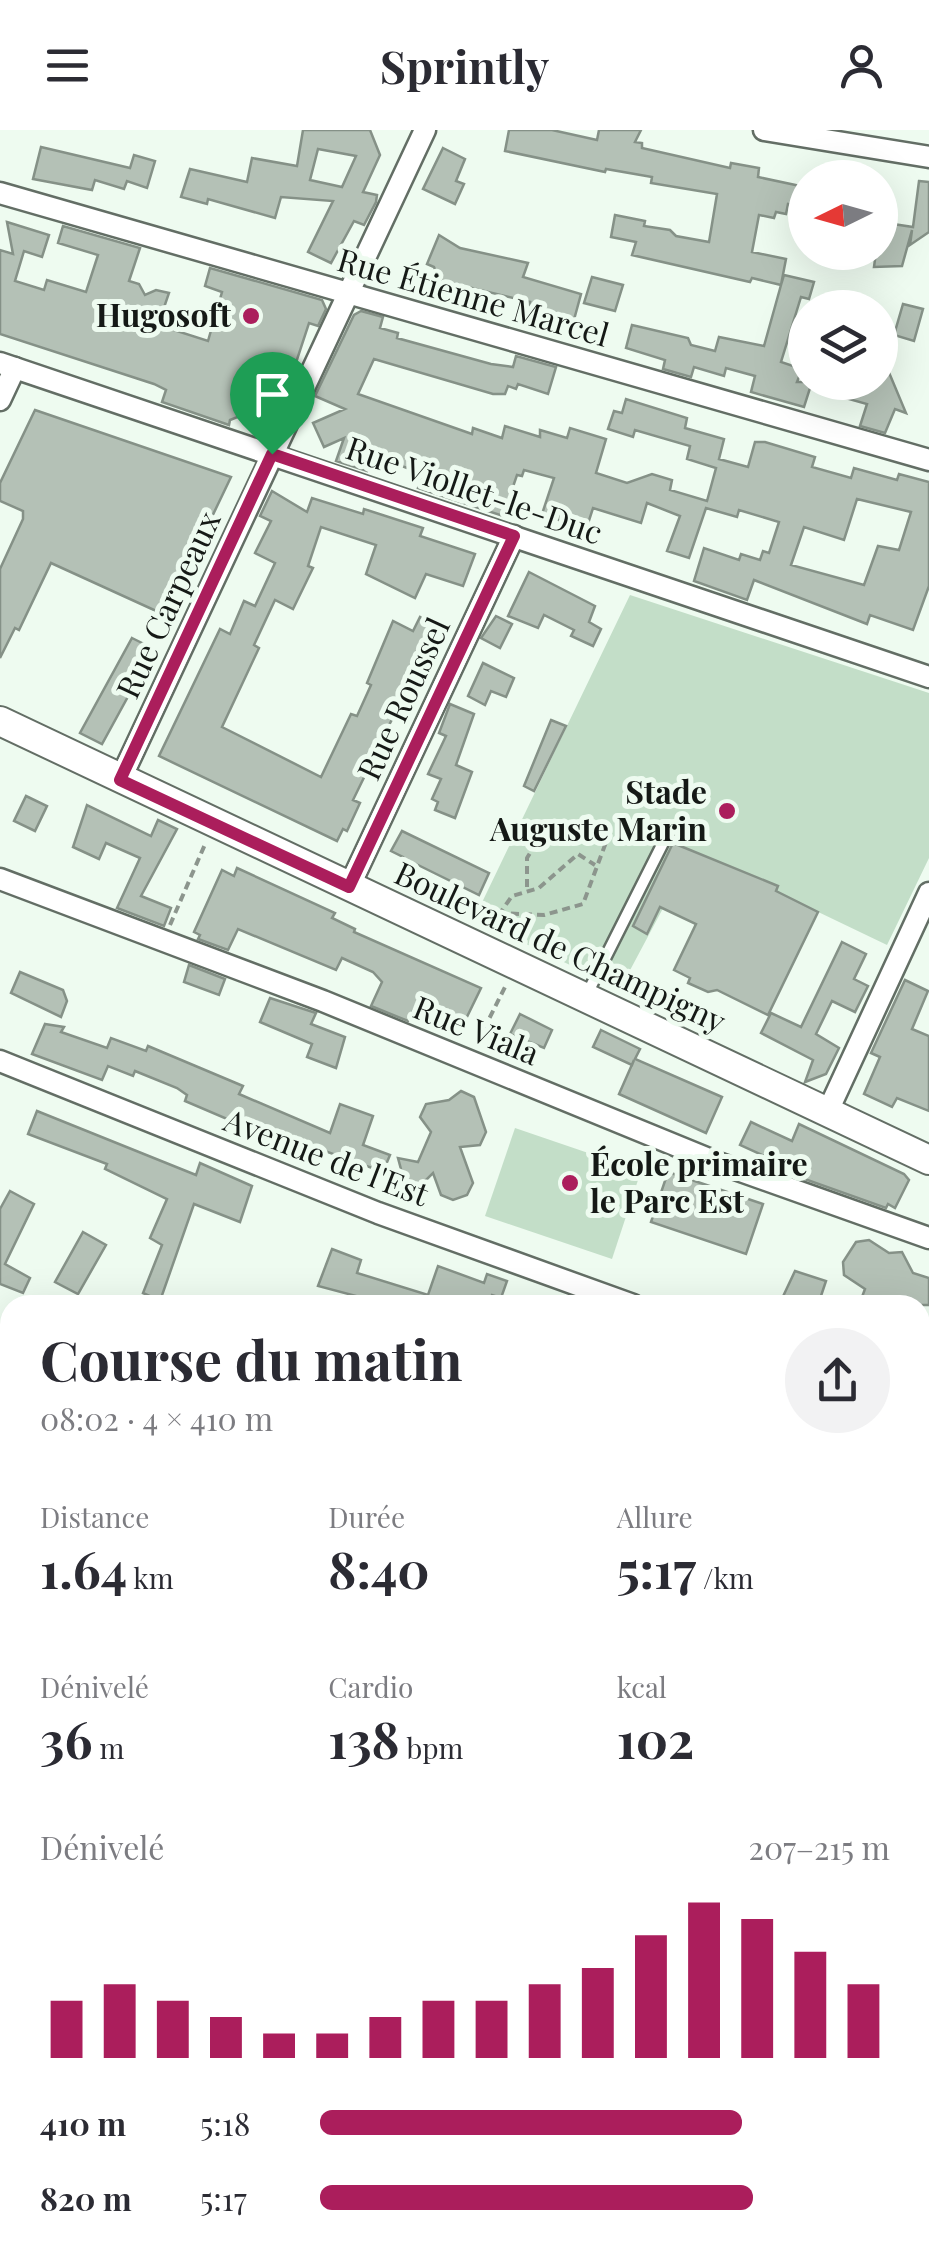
<!DOCTYPE html>
<html lang="fr">
<head>
<meta charset="utf-8">
<style>
  :root { --surface:#fff; --page:#f2f2f3; --text:#2b2b33; --muted:#7c7c81; --accent:#ab1e5c }
  body { margin:0; font-family:"Playfair Display",serif; background:var(--page); color:var(--text); height:100vh; display:flex; flex-direction:column; font-size:38px; white-space:nowrap }
  * { box-sizing:border-box; margin:0 }
  p { font-size:32px; color:var(--muted) }
  .icon { flex:none; width:55px; height:55px; fill:none; stroke:currentColor; stroke-width:2; stroke-linecap:round; stroke-linejoin:round }
  .map { position:relative; flex:1; overflow:hidden }
  .drawer { position:absolute; left:0px; top:1165px; width:930px; height:960px; display:flex; flex-direction:column; background:var(--surface); border-radius:30px 30px 0 0; box-shadow:0 10px 40px #0002 }
  .drawer>* { flex:none }
  .needle { width:65px; rotate:265deg }
  .fabs { position:absolute; left:788px; top:30px; display:grid; gap:20px }
  .fabs a { display:grid; place-items:center; width:110px; height:110px; border-radius:50%; background:var(--surface); box-shadow:0 10px 40px #0002; font-size:50px }
  .pin { position:absolute; display:grid; place-items:center; width:85px; height:85px; color:#fff; margin:-102px -42px; border-radius:50% 50% 50% 0; rotate:-45deg; box-shadow:0 0 10px #0007 }
  .pin .icon { rotate:45deg }
  .round { display:grid; place-items:center; flex:none; width:105px; height:105px; border-radius:52px; background:var(--page) }
  .headline { display:flex; align-items:center; justify-content:space-between; height:170px; padding:0 40px }
  h1 { font-size:55px; font-weight:700; line-height:75px }
  .metrics { display:grid; grid-template-columns:repeat(3,1fr); gap:15px; height:170px; padding:10px 40px }
  .metrics div { display:grid; align-content:center }
  .metrics b { font-size:50px; font-weight:700 }
  .metrics small { font-size:28px; font-weight:400 }
  .metrics p { font-size:28px }
  .chart { height:280px; padding:20px 40px }
  .chart p { display:flex; justify-content:space-between }
  .chart svg { width:100%; height:180px; margin-top:10px; stroke:var(--accent); stroke-width:6 }
  ul { padding:0 40px; list-style:none; font-size:32px }
  li { display:grid; grid-template-columns:160px 120px 1fr; align-items:center; height:75px }
  li i { height:25px; border-radius:12px; background:var(--accent) }
  header { display:flex; justify-content:space-between; align-items:center; height:130px; padding:0 40px; background:var(--surface); font-size:45px; font-weight:700 }
  .map>svg:first-child { display:block }
  .garden { fill:#c3dec8 }
  .building { fill:#b4c1b6; stroke:#859187; stroke-width:2.5; fill-rule:evenodd }
  .lines { fill:none; stroke-linecap:round; stroke-linejoin:round }
  .lane-casing { stroke:#636e65; stroke-width:15 }
  .street-casing { stroke:#636e65; stroke-width:25 }
  .secondary-casing { stroke:#636e65; stroke-width:32 }
  .path { stroke:#8c958d; stroke-width:4; stroke-dasharray:8 5; stroke-linecap:butt }
  .lane { stroke:#fff; stroke-width:10 }
  .street { stroke:#fff; stroke-width:20 }
  .secondary { stroke:#fff; stroke-width:28 }
  .route-casing { stroke:#fff; stroke-width:20 }
  .route { stroke:#ab1e5c; stroke-width:12 }
  .poi-dot { fill:#ab1e5c; stroke:#eefbf0; stroke-width:4 }
  .labels { text-anchor:middle; stroke-width:10; stroke-linejoin:round; paint-order:stroke }
  .street-label { font-size:32px; fill:#151916; stroke:#eefbf0 }
  .poi-label { font-size:32px; font-weight:bold; fill:#151916; stroke:#eefbf0; text-anchor:end }
</style>
</head>
<body>
<header><svg class="icon" aria-label="menu" viewBox="0 0 24 24"><path d="M4 6h16M4 12h16M4 18h16"/></svg>Sprintly<svg class="icon" aria-label="person" viewBox="0 0 24 24"><circle cx="12" cy="8" r="4"/><path d="M4 21q1-7 8-7t8 7"/></svg></header>
<div class="map">
<svg width="929" height="2125" viewBox="0 0 929 2125">
  <rect width="100%" height="100%" fill="#eefbf0"/>
  <g class="garden">
    <path d="M 630,465 L 929,563 L 929,728 L 887,815 L 693,722 L 620,859 L 474,789 Z"/>
    <path d="M 515,998 L 641,1041 L 612,1129 L 485,1086 Z"/>
  </g>
  <g class="building">
    <path d="M 303,0 L 370,0 L 380,25 L 363,62 L 377,65 L 376,72 L 364,95 L 354,91 L 331,133 L 308,122 L 333,71 L 281,67 L 275,88 L 208,69 L 207,74 L 181,67 L 190,39 L 247,52 L 252,28 L 297,36 ZM 318,19 L 356,26 L 342,57 L 310,50 Z"/>
    <path d="M 509,0 L 552,0 L 597,10 L 599,0 L 641,0 L 635,12 L 642,13 L 642,18 L 730,38 L 731,33 L 759,38 L 758,47 L 805,57 L 805,77 L 788,74 L 786,84 L 776,82 L 774,88 L 759,85 L 752,122 L 786,129 L 781,155 L 784,145 L 814,152 L 809,169 L 801,167 L 781,232 L 802,239 L 797,252 L 880,252 L 880,221 L 906,283 L 895,279 L 885,303 L 860,296 L 867,274 L 810,258 L 804,277 L 751,262 L 755,246 L 726,238 L 724,246 L 694,237 L 691,247 L 663,239 L 665,230 L 626,218 L 632,195 L 688,208 L 691,215 L 715,221 L 719,207 L 764,216 L 781,155 L 752,148 L 750,152 L 632,125 L 636,112 L 611,107 L 615,85 L 645,91 L 644,96 L 670,100 L 676,106 L 709,112 L 717,64 L 651,53 L 652,47 L 606,39 L 605,42 L 505,21 Z"/>
    <path d="M 41,17 L 130,38 L 134,25 L 155,31 L 147,58 L 127,51 L 124,59 L 95,50 L 92,60 L 33,49 Z"/>
    <path d="M 443,18 L 465,29 L 456,51 L 464,54 L 455,74 L 423,59 Z"/>
    <path d="M 919,51 L 929,52 L 929,102 L 910,115 L 912,100 L 902,136 L 874,137 L 876,122 L 880,122 L 880,92 L 913,97 Z"/>
    <path d="M 7,92 L 49,105 L 42,127 L 24,121 L 15,151 L 44,160 L 47,150 L 86,162 L 98,125 L 58,113 L 63,96 L 140,118 L 129,151 L 139,154 L 145,165 L 156,160 L 169,163 L 158,195 L 208,211 L 222,162 L 205,156 L 210,138 L 322,170 L 326,179 L 318,196 L 309,193 L 290,251 L 252,239 L 265,276 L 230,290 L 229,295 L 162,272 L 166,260 L 154,254 L 0,204 L 0,120 L 13,124 Z"/>
    <path d="M 439,105 L 460,118 L 528,133 L 523,147 L 581,164 L 572,197 L 526,184 L 530,172 L 439,150 L 434,137 L 427,134 Z"/>
    <path d="M 592,147 L 623,155 L 615,181 L 584,173 Z"/>
    <path d="M 903,174 L 923,179 L 914,211 L 894,205 Z"/>
    <path d="M 361,181 L 383,187 L 380,198 L 398,203 L 397,208 L 491,234 L 513,237 L 516,226 L 556,237 L 548,264 L 518,254 L 516,259 L 508,256 L 505,264 L 493,264 L 374,229 L 358,264 L 472,304 L 473,298 L 502,308 L 505,296 L 540,307 L 540,300 L 567,308 L 570,298 L 606,309 L 596,343 L 627,353 L 652,344 L 672,350 L 670,360 L 707,371 L 716,338 L 687,329 L 690,316 L 635,300 L 633,307 L 608,299 L 614,281 L 622,283 L 626,269 L 687,288 L 685,298 L 724,309 L 719,329 L 748,337 L 755,312 L 765,312 L 815,327 L 812,337 L 851,348 L 854,338 L 897,350 L 899,344 L 929,352 L 929,456 L 913,500 L 870,485 L 867,494 L 754,450 L 747,470 L 694,451 L 704,418 L 739,430 L 741,424 L 760,430 L 763,421 L 769,423 L 779,392 L 739,380 L 737,387 L 706,378 L 689,428 L 667,421 L 680,386 L 647,373 L 641,393 L 593,378 L 586,400 L 542,384 L 554,348 L 524,340 L 522,346 L 517,345 L 503,386 L 418,358 L 422,347 L 418,342 L 372,325 L 367,341 L 336,331 L 344,308 L 324,317 L 313,293 L 345,279 L 315,266 L 354,185 ZM 857,369 L 911,382 L 899,420 L 878,416 L 864,455 L 791,435 L 804,397 L 844,410 Z"/>
    <path d="M 35,280 L 231,347 L 165,485 L 51,433 L 19,500 L 15,498 L 0,528 L 0,439 L 23,389 L 23,381 L 0,371 L 0,353 Z"/>
    <path d="M 272,361 L 307,382 L 312,368 L 363,384 L 364,379 L 423,398 L 420,406 L 475,424 L 463,456 L 426,444 L 415,468 L 366,444 L 376,415 L 321,397 L 308,436 L 313,438 L 293,479 L 275,470 L 254,515 L 259,518 L 222,597 L 321,647 L 351,584 L 357,586 L 371,555 L 367,553 L 393,491 L 413,501 L 420,487 L 440,497 L 386,601 L 393,605 L 381,630 L 374,627 L 353,670 L 360,673 L 347,701 L 343,699 L 337,711 L 159,626 L 220,499 L 230,504 L 244,471 L 255,476 L 275,433 L 255,423 L 271,391 L 260,386 Z"/>
    <path d="M 529,442 L 595,476 L 589,492 L 601,499 L 593,516 L 571,506 L 574,500 L 544,485 L 538,498 L 508,486 Z"/>
    <path d="M 496,486 L 512,494 L 500,518 L 481,508 Z"/>
    <path d="M 132,508 L 154,519 L 102,614 L 80,603 Z"/>
    <path d="M 483,533 L 514,548 L 506,567 L 491,561 L 485,575 L 468,566 Z"/>
    <path d="M 450,574 L 474,584 L 456,635 L 472,642 L 455,688 L 435,680 L 438,672 L 432,669 L 441,649 L 428,644 L 446,606 L 439,603 Z"/>
    <path d="M 551,590 L 566,596 L 534,661 L 524,656 Z"/>
    <path d="M 26,666 L 47,676 L 35,701 L 14,691 Z"/>
    <path d="M 87,675 L 151,706 L 158,690 L 177,699 L 141,766 L 171,778 L 164,796 L 117,778 L 140,728 L 106,713 L 99,729 L 73,717 Z"/>
    <path d="M 402,701 L 489,743 L 479,765 L 416,734 L 402,739 L 403,727 L 391,721 Z"/>
    <path d="M 673,713 L 778,756 L 776,761 L 818,782 L 768,885 L 717,860 L 708,862 L 688,853 L 690,848 L 674,840 L 696,794 L 660,777 L 647,804 L 633,796 Z"/>
    <path d="M 237,738 L 335,783 L 332,788 L 355,799 L 354,802 L 481,858 L 464,893 L 418,871 L 408,891 L 371,876 L 382,852 L 373,842 L 342,828 L 336,840 L 238,799 L 228,820 L 198,809 L 200,805 L 194,802 L 222,740 L 234,746 Z"/>
    <path d="M 842,812 L 866,824 L 854,849 L 868,856 L 855,882 L 832,871 L 816,904 L 839,918 L 826,944 L 805,952 L 813,930 L 761,903 L 771,883 L 801,897 Z"/>
    <path d="M 189,835 L 225,849 L 219,865 L 184,852 Z"/>
    <path d="M 20,842 L 63,860 L 67,871 L 61,887 L 11,863 Z"/>
    <path d="M 905,850 L 928,861 L 912,899 L 929,906 L 929,981 L 897,968 L 892,977 L 864,964 L 880,927 L 871,923 Z"/>
    <path d="M 270,868 L 316,883 L 311,894 L 345,907 L 336,938 L 307,927 L 312,914 L 260,892 Z"/>
    <path d="M 520,884 L 552,900 L 544,918 L 510,904 Z"/>
    <path d="M 45,894 L 64,897 L 61,902 L 107,918 L 111,908 L 146,921 L 148,916 L 243,956 L 239,964 L 330,1003 L 340,974 L 373,986 L 363,1015 L 390,1025 L 383,1042 L 314,1017 L 312,1022 L 269,1007 L 185,971 L 187,965 L 177,958 L 135,941 L 133,946 L 108,936 L 102,950 L 32,924 Z"/>
    <path d="M 601,900 L 640,919 L 635,929 L 722,967 L 706,1003 L 619,964 L 634,930 L 632,935 L 593,917 Z"/>
    <path d="M 461,961 L 474,967 L 486,1002 L 480,1015 L 460,1017 L 473,1053 L 467,1065 L 453,1070 L 441,1065 L 433,1043 L 419,1057 L 405,1054 L 398,1028 L 418,1032 L 431,1002 L 420,987 L 426,974 L 449,970 Z"/>
    <path d="M 37,981 L 196,1045 L 200,1033 L 252,1056 L 240,1092 L 194,1074 L 160,1171 L 143,1163 L 162,1115 L 150,1108 L 167,1069 L 105,1039 L 107,1034 L 28,1004 Z"/>
    <path d="M 751,992 L 792,1011 L 799,994 L 904,1044 L 909,1050 L 895,1078 L 888,1074 L 886,1078 L 768,1036 L 771,1029 L 740,1015 Z"/>
    <path d="M 668,1042 L 763,1074 L 746,1124 L 651,1092 Z"/>
    <path d="M 10,1061 L 34,1074 L 5,1134 L 30,1148 L 23,1163 L 0,1154 L 0,1079 Z"/>
    <path d="M 83,1102 L 106,1115 L 78,1164 L 55,1152 Z"/>
    <path d="M 869,1110 L 889,1123 L 902,1122 L 913,1143 L 929,1148 L 929,1175 L 859,1175 L 865,1159 L 844,1145 L 843,1132 L 856,1112 Z"/>
    <path d="M 332,1119 L 361,1130 L 357,1143 L 428,1165 L 438,1136 L 484,1153 L 487,1144 L 507,1151 L 501,1168 L 492,1165 L 488,1175 L 373,1175 L 375,1171 L 318,1156 Z"/>
    <path d="M 795,1141 L 826,1151 L 818,1175 L 779,1175 Z"/>
  </g>
  <g class="lines">
    <defs>
      <g id="lane">
        <path d="M 586,866 L 668,703"/>
        <path d="M 920,1826 L 929,1830"/>
      </g>
      <g id="street">
        <path d="M 764,0 L 929,27"/>
        <path d="M 0,63 L 929,330"/>
        <path d="M 0,233 L 929,547"/>
        <path d="M 0,270 L 15,238"/>
        <path d="M 120,650 L 425,0"/>
        <path d="M 0,749 L 323,871 L 721,1034 L 929,1108"/>
        <path d="M 349,757 L 514,406"/>
        <path d="M 0,931 L 378,1083 L 633,1175"/>
        <path d="M 827,983 L 929,763"/>
        <path d="M 0,1258 L 10,1263"/>
        <path d="M 920,1281 L 929,1284"/>
        <path d="M 920,1620 L 929,1619"/>
        <path d="M 920,1690 L 929,1676"/>
        <path d="M 0,1747 L 10,1752"/>
        <path d="M 0,2044 L 10,2024"/>
        <path d="M 876,2115 L 896,2125"/>
        <path d="M 302,2125 L 307,2115"/>
        <path d="M 686,2125 L 691,2115"/>
      </g>
      <path id="secondary" d="M 0,591 L 929,1030"/>
    </defs>
    <use href="#lane" class="lane-casing"/>
    <use href="#street" class="street-casing"/>
    <use href="#secondary" class="secondary-casing"/>
    <g class="path">
      <path d="M 527,757 L 527,728 L 548,694 L 569,697 L 605,714"/>
      <path d="M 498,783 L 544,785 L 583,774 L 608,707"/>
      <path d="M 170,795 L 206,712"/>
      <path d="M 491,796 L 512,766 L 539,758 L 578,724 L 595,735"/>
      <path d="M 478,911 L 505,857"/>
    </g>
    <use href="#lane" class="lane"/>
    <use href="#street" class="street"/>
    <use href="#secondary" class="secondary"/>
  </g>
  <g class="lines">
    <defs>
      <path id="route" d="M 272,324 L 514,406 L 349,757 L 120,650 Z"/>
    </defs>
    <use href="#route" class="route-casing"/>
    <use href="#route" class="route"/>
  </g>
  <g class="poi-dot">
    <circle cx="251" cy="186" r="10"/>
    <circle cx="727" cy="681" r="10"/>
    <circle cx="570" cy="1053" r="10"/>
  </g>
  <g class="labels">
    <g class="street-label">
      <text transform="translate(473 168) rotate(16)" y="11">Rue Étienne Marcel</text>
      <text transform="translate(474 361) rotate(19)" y="11">Rue Viollet-le-Duc</text>
      <text transform="translate(169 475) rotate(-65)" y="11">Rue Carpeaux</text>
      <text transform="translate(404 569) rotate(-65)" y="11">Rue Roussel</text>
      <text transform="translate(560 818) rotate(25)" y="11">Boulevard de Champigny</text>
      <text transform="translate(476 901) rotate(22)" y="11">Rue Viala</text>
      <text transform="translate(326 1028) rotate(21)" y="11">Avenue de l'Est</text>
    </g>
    <g class="poi-label">
      <text x="231" y="197">Hugosoft</text>
      <text x="707" y="674">Stade<tspan x="707" dy="37">Auguste Marin</tspan></text>
      <text x="590" y="1046" text-anchor="start">École primaire<tspan x="590" dy="37">le Parc Est</tspan></text>
    </g>
  </g>
</svg>
<div class="fabs">
<a><svg class="needle" viewBox="-14 -14 28 28"><path d="M0-13l5 13h-10z" fill="#e53935"/><path d="M0 13l5-13h-10z" fill="#7c7c81"/></svg></a>
<a><svg class="icon" aria-label="layers" viewBox="0 0 24 24"><path d="M12 4l9 5-9 5-9-5zM3 14l9 5 9-5"/></svg></a>
</div>
<div class="pin" style="left:272px;top:324px;background:#1e9e55"><svg class="icon" aria-label="arrive" viewBox="0 0 24 24"><path d="M6 21V4h12l-3 4 3 4H6"/></svg></div>
<section class="drawer">
<div class="headline"><div><h1>Course du matin</h1><p>08:02 · 4 × 410 m</p></div><a class="round"><svg class="icon" aria-label="share" viewBox="0 0 24 24"><path d="M12 15V3M7 8l5-5 5 5M5 13v7h14v-7"/></svg></a></div>
<div class="metrics">
<div><p>Distance</p><b>1.64<small> km</small></b></div>
<div><p>Durée</p><b>8:40</b></div>
<div><p>Allure</p><b>5:17<small> /km</small></b></div>
</div>
<div class="metrics">
<div><p>Dénivelé</p><b>36<small> m</small></b></div>
<div><p>Cardio</p><b>138<small> bpm</small></b></div>
<div><p>kcal</p><b>102</b></div>
</div>
<div class="chart"><p><span>Dénivelé</span>207–215 m</p>
<svg viewBox="0 0 160 44" preserveAspectRatio="none"><path d="M5 44V30M15 44V26M25 44V30M35 44V34M45 44V38M55 44V38M65 44V34M75 44V30M85 44V30M95 44V26M105 44V22M115 44V14M125 44V6M135 44V10M145 44V18M155 44V26"/></svg>
</div>
<ul>
<li><b>410 m</b>5:18<i style="width:74%"></i></li>
<li><b>820 m</b>5:17<i style="width:76%"></i></li>
</ul>
</section>
</div>
</body>
</html>
